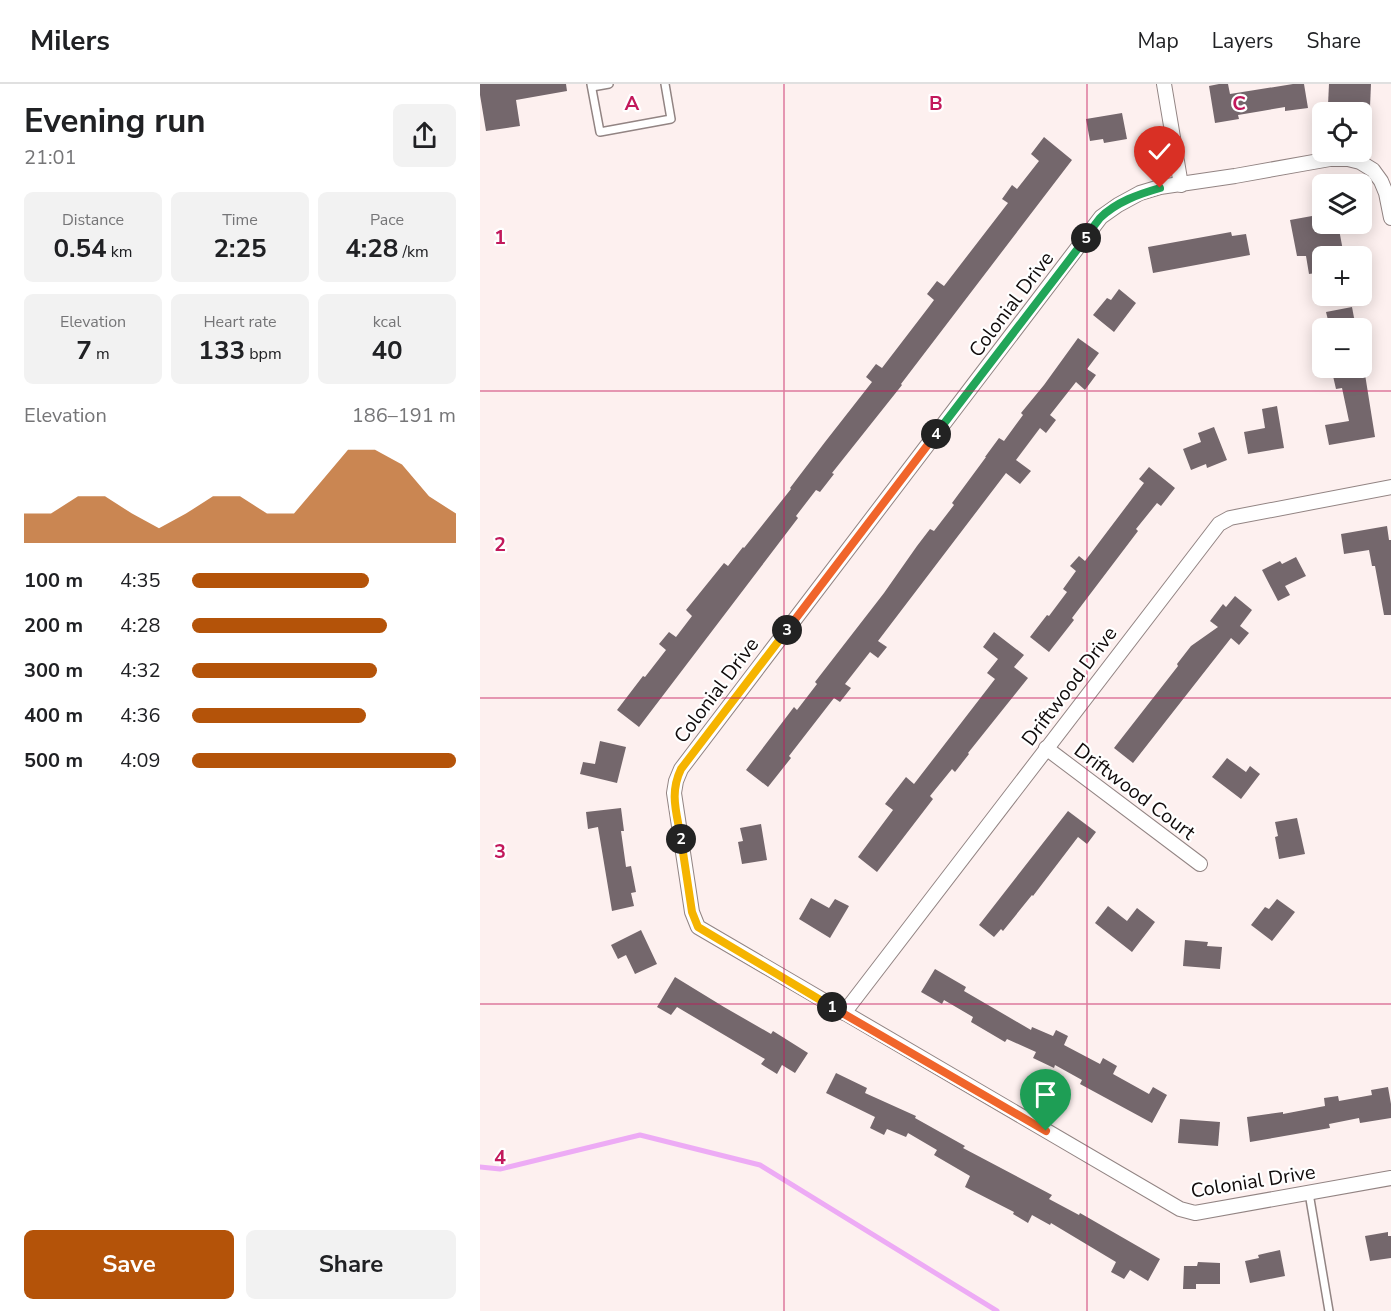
<!DOCTYPE html>
<html lang="en">
<head>
<meta charset="utf-8">
<style>
  :root { --surface:#fff; --page:#f2f2f2; --text:#202124; --muted:#757577; --line:#e0e0e0; --accent:#b45309 }
  body { margin:0; font-family:"Nunito Sans",sans-serif; background:var(--page); color:var(--text); height:100vh; display:flex; flex-direction:column; font-size:22px; white-space:nowrap }
  * { box-sizing:border-box; margin:0 }
  p { font-size:20px; color:var(--muted) }
  .icon { flex:none; width:33px; height:33px; fill:none; stroke:currentColor; stroke-width:2; stroke-linecap:round; stroke-linejoin:round }
  .map { position:relative; flex:1; overflow:hidden }
  .panel { display:flex; flex-direction:column; background:var(--surface); width:480px }
  .panel>* { flex:none }
  .buttons { position:absolute; left:832px; top:18px; display:grid; gap:12px }
  .buttons a { display:grid; place-items:center; width:60px; height:60px; border-radius:9px; background:var(--surface); box-shadow:0 3px 15px #0003; font-size:30px }
  .pin { position:absolute; display:grid; place-items:center; width:51px; height:51px; color:#fff; margin:-62px -26px; border-radius:50% 50% 50% 0; rotate:-45deg; box-shadow:0 0 6px #0007 }
  .pin .icon { rotate:45deg }
  .km { position:absolute; width:30px; height:30px; margin:-15px; border-radius:50%; background:#222; color:#fff; font-size:16px; line-height:30px; text-align:center }
  .round { display:grid; place-items:center; flex:none; width:63px; height:63px; border-radius:9px; background:var(--page) }
  .head { display:flex; align-items:center; justify-content:space-between; height:102px; padding:0 24px }
  h1 { font-size:33px; font-weight:700; line-height:45px }
  .figures { display:grid; grid-template-columns:repeat(3,1fr); gap:9px; height:102px; padding:6px 24px }
  .figures div { display:grid; align-content:center; border-radius:9px; background:var(--page); text-align:center }
  .figures b { font-size:26px; font-weight:700 }
  .figures small { font-size:16px; font-weight:400 }
  .figures p { font-size:16px }
  .chart { height:168px; padding:12px 24px }
  .chart p { display:flex; justify-content:space-between }
  .chart svg { width:100%; height:108px; margin-top:6px; fill:var(--accent); opacity:.7 }
  .action { display:flex; gap:12px; margin-top:auto; padding:12px 24px }
  .action a { flex:1; height:69px; border-radius:9px; background:var(--accent); color:#fff; font-size:24px; font-weight:700; line-height:69px; text-align:center }
  .action a+a { background:var(--page); color:var(--text) }
  ul { padding:0 24px; list-style:none; font-size:20px }
  li { display:grid; grid-template-columns:96px 72px 1fr; align-items:center; height:45px }
  li i { height:15px; border-radius:8px; background:var(--accent) }
  header { display:flex; align-items:center; gap:36px; box-sizing:border-box; height:84px; padding:0 30px; background:var(--surface); border-bottom:2px solid var(--line) }
  header strong { font-size:28px }
  nav { display:flex; gap:33px; margin-inline-start:auto; font-size:21px }
  main { display:flex; flex:1; min-height:0 }
  .map>svg:first-child { display:block }
  .lines { fill:none; stroke-linecap:round; stroke-linejoin:round }
  .stream { stroke:#edabf5; stroke-width:5 }
  .building { fill:#74676c }
  .service-casing { stroke:#928483; stroke-width:10 }
  .minor-casing { stroke:#928483; stroke-width:16 }
  .service { stroke:#fff; stroke-width:7 }
  .minor { stroke:#fff; stroke-width:14 }
  .split-1-casing { stroke:#fff; stroke-width:12 }
  .split-2-casing { stroke:#fff; stroke-width:12 }
  .split-3-casing { stroke:#fff; stroke-width:12 }
  .split-4-casing { stroke:#fff; stroke-width:12 }
  .split-5-casing { stroke:#fff; stroke-width:12 }
  .split-6-casing { stroke:#fff; stroke-width:12 }
  .split-1 { stroke:#f0652b; stroke-width:8 }
  .split-2 { stroke:#f5b400; stroke-width:8 }
  .split-3 { stroke:#f5b400; stroke-width:8 }
  .split-4 { stroke:#f0652b; stroke-width:8 }
  .split-5 { stroke:#22a559; stroke-width:8 }
  .split-6 { stroke:#22a559; stroke-width:8 }
  .grid { fill:none; stroke:#c2185b; stroke-width:1.5; stroke-opacity:0.55 }
  .labels { text-anchor:middle; stroke-width:4.5; stroke-linejoin:round; paint-order:stroke }
  .street-label { font-size:20px; fill:#100b0b; stroke:#fff }
  .grid-label { font-size:20px; text-anchor:middle; font-weight:bold; fill:#c2185b; stroke:#fff; stroke-width:4.5; stroke-linejoin:round; paint-order:stroke }
</style>
</head>
<body>
<header>
<strong>Milers</strong>
<nav><a>Map</a><a>Layers</a><a>Share</a></nav>
</header>
<main>
<section class="panel">
<div class="head"><div><h1>Evening run</h1><p>21:01</p></div><a class="round"><svg class="icon" aria-label="share" viewBox="0 0 24 24"><path d="M12 15V3M7 8l5-5 5 5M5 13v7h14v-7"/></svg></a></div>
<div class="figures">
<div><p>Distance</p><b>0.54<small> km</small></b></div>
<div><p>Time</p><b>2:25</b></div>
<div><p>Pace</p><b>4:28<small> /km</small></b></div>
</div>
<div class="figures">
<div><p>Elevation</p><b>7<small> m</small></b></div>
<div><p>Heart rate</p><b>133<small> bpm</small></b></div>
<div><p>kcal</p><b>40</b></div>
</div>
<div class="chart"><p><span>Elevation</span>186–191 m</p>
<svg viewBox="0 0 160 44" preserveAspectRatio="none"><path d="M0 44V32L10 32L20 25L30 25L40 32L50 38L60 32L70 25L80 25L90 32L100 32L110 19L120 6L130 6L140 12L150 25L160 32V44z"/></svg>
</div>
<ul>
<li><b>100 m</b>4:35<i style="width:67%"></i></li>
<li><b>200 m</b>4:28<i style="width:74%"></i></li>
<li><b>300 m</b>4:32<i style="width:70%"></i></li>
<li><b>400 m</b>4:36<i style="width:66%"></i></li>
<li><b>500 m</b>4:09<i style="width:100%"></i></li>
</ul>
<div class="action"><a>Save</a><a>Share</a></div>
</section>
<div class="map">
<svg width="911" height="1227" viewBox="0 0 911 1227">
  <rect width="100%" height="100%" fill="#fdf0ef"/>
  <g class="lines">
    <path class="stream" d="M 0,1083 L 20,1085 L 160,1051 L 280,1081 L 517,1227"/>
  </g>
  <g class="building">
    <path d="M 0,0 L 86,0 L 87,7 L 36,16 L 40,42 L 6,47 L 0,11 Z"/>
    <path d="M 739,0 L 748,0 L 750,10 L 813,0 L 824,0 L 828,24 L 805,27 L 805,23 L 782,27 L 758,31 L 759,35 L 735,39 L 729,2 Z"/>
    <path d="M 849,0 L 891,0 L 890,23 L 848,21 Z"/>
    <path d="M 642,29 L 647,55 L 624,59 L 623,55 L 610,57 L 606,35 Z"/>
    <path d="M 564,53 L 592,76 L 421,300 L 422,301 L 352,389 L 354,390 L 340,408 L 336,406 L 316,432 L 318,434 L 159,643 L 137,626 L 163,592 L 165,593 L 186,566 L 179,560 L 189,548 L 196,553 L 212,532 L 206,526 L 244,479 L 248,482 L 263,463 L 264,464 L 311,405 L 310,404 L 345,358 L 392,298 L 386,293 L 396,280 L 402,284 L 448,224 L 454,216 L 447,210 L 457,197 L 464,202 L 528,119 L 522,115 L 532,101 L 537,105 L 559,77 L 551,70 Z"/>
    <path d="M 843,130 L 843,140 L 858,140 L 864,172 L 843,172 L 843,188 L 829,190 L 826,172 L 817,172 L 810,136 Z"/>
    <path d="M 751,148 L 752,152 L 766,150 L 770,171 L 673,189 L 668,163 Z"/>
    <path d="M 639,205 L 656,219 L 634,248 L 613,231 L 627,214 L 631,216 Z"/>
    <path d="M 872,223 L 876,244 L 850,244 L 846,228 Z"/>
    <path d="M 598,254 L 619,269 L 607,285 L 616,291 L 605,306 L 596,298 L 570,331 L 576,336 L 566,349 L 560,344 L 536,376 L 551,387 L 540,400 L 526,389 L 398,557 L 407,563 L 398,574 L 390,568 L 365,600 L 371,604 L 360,618 L 354,614 L 309,672 L 311,674 L 288,703 L 266,686 L 314,623 L 317,626 L 337,600 L 335,598 L 404,509 L 437,462 L 450,445 L 454,447 L 474,421 L 472,419 L 506,373 L 505,373 L 519,354 L 524,357 L 543,331 L 541,329 L 564,301 Z"/>
    <path d="M 861,284 L 884,284 L 895,353 L 849,361 L 845,341 L 869,337 L 862,304 L 856,305 L 853,292 L 862,290 Z"/>
    <path d="M 797,322 L 804,364 L 768,370 L 764,348 L 785,344 L 782,325 Z"/>
    <path d="M 734,343 L 747,376 L 727,384 L 726,380 L 711,386 L 703,365 L 721,358 L 718,349 Z"/>
    <path d="M 669,383 L 695,404 L 681,422 L 677,419 L 656,445 L 658,447 L 592,534 L 594,536 L 569,568 L 550,553 L 567,531 L 569,532 L 587,508 L 583,505 L 596,487 L 590,482 L 599,472 L 605,477 L 664,399 L 659,395 Z"/>
    <path d="M 907,442 L 909,456 L 911,456 L 911,531 L 904,531 L 895,482 L 892,482 L 889,466 L 864,470 L 861,450 Z"/>
    <path d="M 816,473 L 826,492 L 805,502 L 810,511 L 798,517 L 782,486 L 800,477 L 802,480 Z"/>
    <path d="M 755,512 L 772,526 L 760,542 L 769,549 L 759,561 L 751,554 L 653,679 L 634,664 L 698,582 L 697,580 L 711,562 L 738,543 L 730,537 L 743,520 L 746,523 Z"/>
    <path d="M 514,548 L 544,571 L 534,583 L 548,594 L 488,669 L 489,670 L 475,688 L 472,685 L 450,712 L 453,715 L 397,788 L 378,773 L 413,726 L 405,720 L 426,693 L 434,700 L 515,595 L 507,589 L 518,575 L 503,563 Z"/>
    <path d="M 120,657 L 146,663 L 137,699 L 100,690 L 103,678 L 115,680 Z"/>
    <path d="M 747,674 L 766,688 L 770,682 L 780,690 L 761,715 L 732,693 Z"/>
    <path d="M 141,724 L 144,747 L 141,747 L 146,783 L 151,782 L 156,808 L 151,809 L 154,822 L 132,827 L 118,743 L 108,745 L 106,728 Z"/>
    <path d="M 588,727 L 616,748 L 607,760 L 598,753 L 553,812 L 552,811 L 523,847 L 521,845 L 514,853 L 499,841 Z"/>
    <path d="M 817,734 L 825,770 L 799,775 L 795,753 L 798,752 L 795,738 Z"/>
    <path d="M 281,740 L 287,776 L 262,780 L 258,758 L 263,757 L 260,744 Z"/>
    <path d="M 331,814 L 349,824 L 355,815 L 369,822 L 350,854 L 319,835 Z"/>
    <path d="M 797,815 L 815,828 L 792,857 L 771,841 L 785,823 L 789,825 Z"/>
    <path d="M 628,822 L 647,837 L 657,824 L 675,838 L 652,868 L 615,839 Z"/>
    <path d="M 161,846 L 177,880 L 155,890 L 146,871 L 138,875 L 131,861 Z"/>
    <path d="M 705,856 L 728,858 L 727,862 L 742,863 L 740,885 L 703,882 Z"/>
    <path d="M 455,885 L 486,903 L 484,907 L 551,946 L 552,943 L 573,952 L 576,946 L 588,952 L 584,961 L 620,980 L 623,974 L 637,982 L 633,990 L 669,1010 L 673,1003 L 687,1011 L 672,1039 L 600,1000 L 602,996 L 575,981 L 574,984 L 553,974 L 556,968 L 527,955 L 525,958 L 491,938 L 493,933 L 464,916 L 462,920 L 441,908 Z"/>
    <path d="M 195,893 L 244,923 L 291,950 L 293,947 L 328,969 L 315,989 L 302,981 L 297,990 L 281,980 L 285,975 L 197,923 L 191,931 L 177,923 Z"/>
    <path d="M 356,989 L 387,1004 L 385,1009 L 436,1032 L 435,1034 L 485,1062 L 483,1064 L 572,1111 L 569,1115 L 599,1131 L 600,1129 L 680,1175 L 668,1197 L 650,1186 L 644,1195 L 631,1188 L 636,1178 L 571,1139 L 570,1141 L 552,1131 L 548,1139 L 533,1130 L 534,1128 L 485,1103 L 490,1092 L 454,1071 L 457,1066 L 428,1049 L 426,1053 L 407,1045 L 404,1051 L 390,1044 L 395,1033 L 346,1009 Z"/>
    <path d="M 908,1003 L 911,1020 L 911,1034 L 880,1039 L 879,1034 L 849,1040 L 850,1044 L 770,1058 L 767,1033 L 803,1028 L 803,1030 L 845,1022 L 844,1014 L 858,1012 L 859,1017 L 892,1011 L 891,1006 Z"/>
    <path d="M 700,1035 L 740,1038 L 738,1062 L 698,1059 Z"/>
    <path d="M 908,1148 L 908,1152 L 911,1152 L 911,1174 L 890,1177 L 885,1152 Z"/>
    <path d="M 800,1166 L 805,1192 L 770,1199 L 765,1177 L 779,1174 L 778,1171 Z"/>
    <path d="M 718,1178 L 740,1179 L 740,1200 L 716,1200 L 716,1205 L 703,1205 L 704,1182 L 717,1182 Z"/>
  </g>
  <g class="lines">
    <defs>
      <g id="service">
        <path d="M 111,0 L 120,48 L 191,35 L 185,0"/>
        <path d="M 112,3 L 129,0"/>
        <path d="M 829,1109 L 849,1227"/>
      </g>
      <g id="minor">
        <path d="M 684,0 L 701,101"/>
        <path d="M 911,134 L 906,109 L 901,97 L 893,86 L 880,78 L 868,75 L 850,75 L 755,92 L 680,103 L 660,109 L 638,121 L 621,133 L 201,685 L 196,697 L 194,709 L 212,828 L 218,843 L 700,1125 L 715,1129 L 911,1094"/>
        <path d="M 566,664 L 720,780"/>
        <path d="M 364,929 L 739,440 L 750,434 L 911,403"/>
      </g>
    </defs>
    <use href="#service" class="service-casing"/>
    <use href="#minor" class="minor-casing"/>
    <use href="#service" class="service"/>
    <use href="#minor" class="minor"/>
  </g>
  <g class="lines">
    <defs>
      <path id="split-1" d="M 352,923 L 566,1047"/>
      <path id="split-2" d="M 201,755 L 212,828 L 218,843 L 352,923"/>
      <path id="split-3" d="M 201,755 C 197,729 189,710 201,685 L 307,546"/>
      <path id="split-4" d="M 307,546 L 456,350"/>
      <path id="split-5" d="M 456,350 L 606,154"/>
      <path id="split-6" d="M 606,154 C 610,147 615,140 620,134 C 636,118 659,110 680,104"/>
    </defs>
    <use href="#split-1" class="split-1-casing"/>
    <use href="#split-2" class="split-2-casing"/>
    <use href="#split-3" class="split-3-casing"/>
    <use href="#split-4" class="split-4-casing"/>
    <use href="#split-5" class="split-5-casing"/>
    <use href="#split-6" class="split-6-casing"/>
    <use href="#split-1" class="split-1"/>
    <use href="#split-2" class="split-2"/>
    <use href="#split-3" class="split-3"/>
    <use href="#split-4" class="split-4"/>
    <use href="#split-5" class="split-5"/>
    <use href="#split-6" class="split-6"/>
  </g>
  <path class="grid" d="M 304,0 L 304,1227M 607,0 L 607,1227M 0,307 L 911,307M 0,614 L 911,614M 0,920 L 911,920"/>
  <g class="labels">
    <g class="street-label">
      <text transform="translate(531 220) rotate(-53)" y="7">Colonial Drive</text>
      <text transform="translate(589 602) rotate(-53)" y="7">Driftwood Drive</text>
      <text transform="translate(236 606) rotate(-53)" y="7">Colonial Drive</text>
      <text transform="translate(655 707) rotate(37)" y="7">Driftwood Court</text>
      <text transform="translate(773 1097) rotate(-9)" y="7">Colonial Drive</text>
    </g>
  </g>
  <g class="grid-label">
    <text x="152" y="26">A</text>
    <text x="456" y="26">B</text>
    <text x="759" y="26">C</text>
    <text x="20" y="160">1</text>
    <text x="20" y="467">2</text>
    <text x="20" y="774">3</text>
    <text x="20" y="1080">4</text>
  </g>
</svg>
<div class="buttons">
<a><svg class="icon" aria-label="locate" viewBox="0 0 24 24"><circle cx="12" cy="12" r="6"/><path d="M12 2v4M12 18v4M2 12h4M18 12h4"/></svg></a>
<a><svg class="icon" aria-label="layers" viewBox="0 0 24 24"><path d="M12 4l9 5-9 5-9-5zM3 14l9 5 9-5"/></svg></a>
<a>+</a>
<a>−</a>
</div>
<div class="pin" style="left:566px;top:1047px;background:#1e9e55"><svg class="icon" aria-label="arrive" viewBox="0 0 24 24"><path d="M6 21V4h12l-3 4 3 4H6"/></svg></div>
<div class="pin" style="left:680px;top:104px;background:#d93025"><svg class="icon" aria-label="check" viewBox="0 0 24 24"><path d="M5 12l5 5 9-10"/></svg></div>
<b class="km" style="left:352px;top:923px">1</b>
<b class="km" style="left:201px;top:755px">2</b>
<b class="km" style="left:307px;top:546px">3</b>
<b class="km" style="left:456px;top:350px">4</b>
<b class="km" style="left:606px;top:154px">5</b>
</div>
</main>
</body>
</html>
